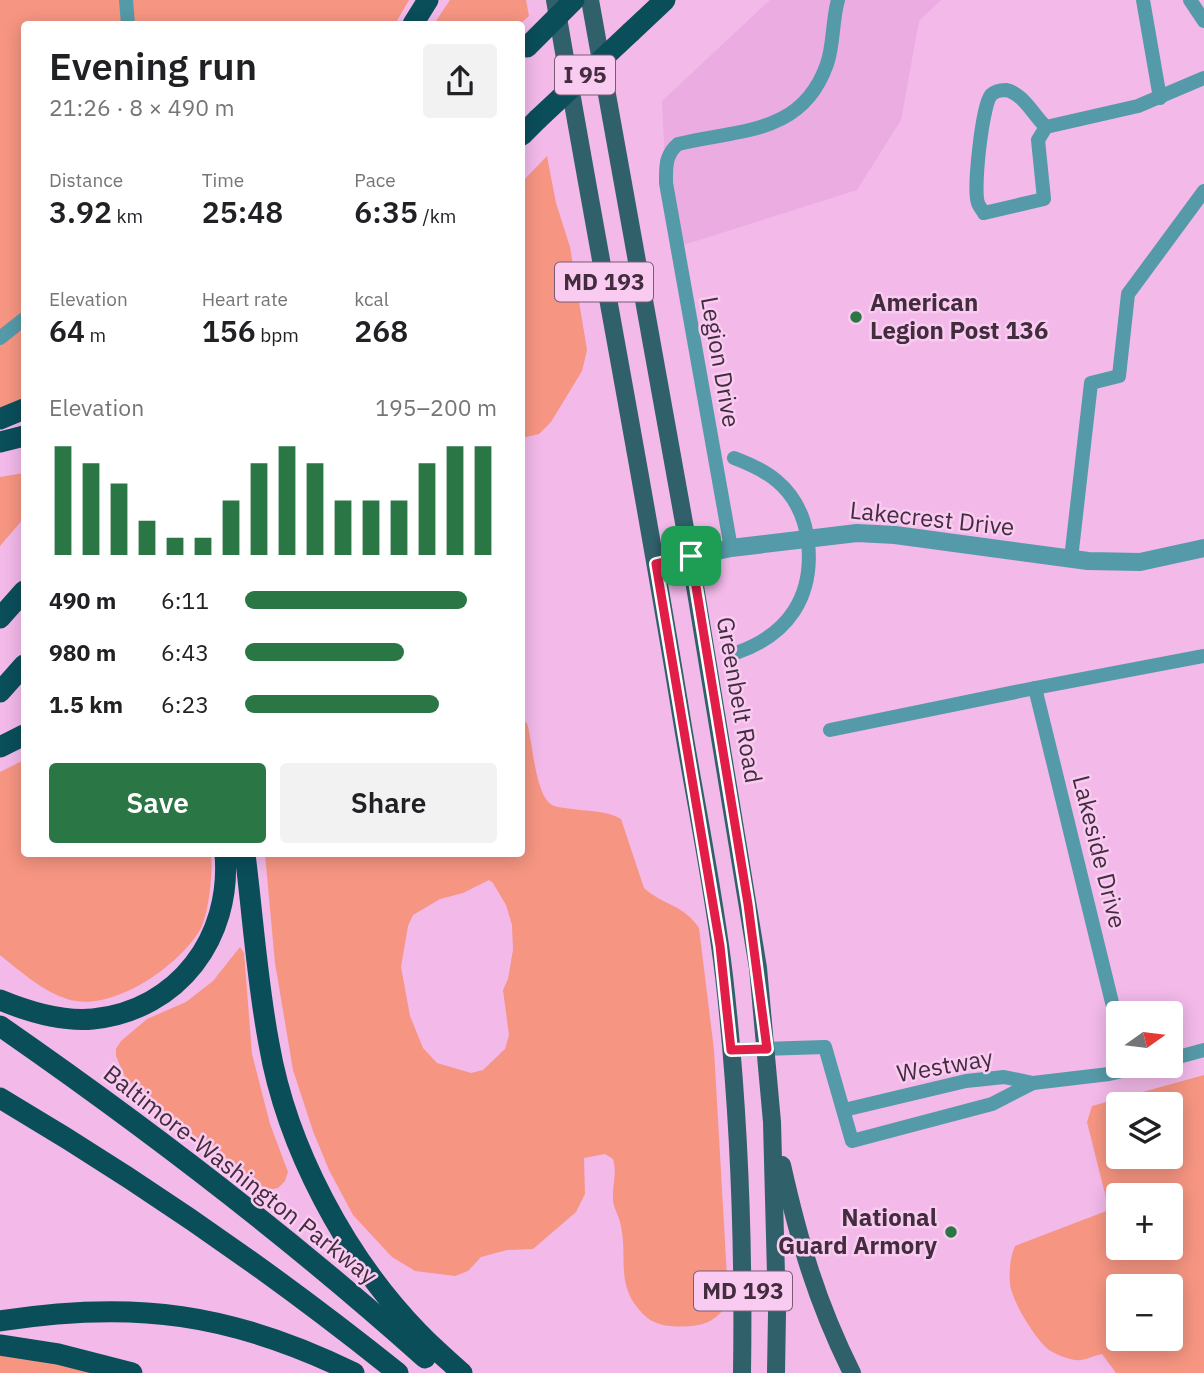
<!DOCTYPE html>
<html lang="en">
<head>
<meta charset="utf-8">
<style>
  :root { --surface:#fff; --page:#f2f2f2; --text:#202124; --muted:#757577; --accent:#2a7645 }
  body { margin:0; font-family:"IBM Plex Sans",sans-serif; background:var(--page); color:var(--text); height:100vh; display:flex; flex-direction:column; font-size:26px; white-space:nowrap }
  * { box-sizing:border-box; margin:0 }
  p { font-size:23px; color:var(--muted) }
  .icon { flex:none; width:38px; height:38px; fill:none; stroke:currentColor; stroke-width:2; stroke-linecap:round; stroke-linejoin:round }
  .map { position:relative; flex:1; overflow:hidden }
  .sheet { position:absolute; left:21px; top:21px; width:504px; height:836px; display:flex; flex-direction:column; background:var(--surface); border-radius:7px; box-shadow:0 4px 18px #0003 }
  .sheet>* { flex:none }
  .needle { width:46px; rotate:76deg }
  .fabs { position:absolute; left:1106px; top:1001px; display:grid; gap:14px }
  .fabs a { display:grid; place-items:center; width:77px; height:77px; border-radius:7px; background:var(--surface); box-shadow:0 4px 18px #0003; font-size:35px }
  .pin { position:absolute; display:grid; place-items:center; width:60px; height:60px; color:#fff; margin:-30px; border-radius:14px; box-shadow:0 4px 10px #0006 }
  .round { display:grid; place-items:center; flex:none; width:74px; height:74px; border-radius:7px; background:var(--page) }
  .headline { display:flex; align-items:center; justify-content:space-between; height:119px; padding:0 28px }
  h1 { font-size:38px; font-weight:600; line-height:52px }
  .stats { display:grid; grid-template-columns:repeat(3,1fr); gap:10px; height:119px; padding:7px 28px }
  .stats div { display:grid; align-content:center }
  .stats b { font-size:30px; font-weight:600 }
  .stats small { font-size:19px; font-weight:400 }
  .stats p { font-size:19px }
  .chart { height:196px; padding:14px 28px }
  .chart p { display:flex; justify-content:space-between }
  .chart svg { width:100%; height:126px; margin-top:7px; stroke:var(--accent); stroke-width:6 }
  .button { display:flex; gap:14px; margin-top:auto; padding:14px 28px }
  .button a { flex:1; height:80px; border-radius:7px; background:var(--accent); color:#fff; font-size:28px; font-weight:600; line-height:80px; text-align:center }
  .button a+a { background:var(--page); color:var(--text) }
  ul { padding:0 28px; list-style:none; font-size:23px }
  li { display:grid; grid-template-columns:112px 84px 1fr; align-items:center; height:52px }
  li i { height:18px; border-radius:9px; background:var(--accent) }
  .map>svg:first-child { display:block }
  .built { fill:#ebace1 }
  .green { fill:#f69582; fill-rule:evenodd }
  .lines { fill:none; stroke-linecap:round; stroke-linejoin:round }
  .minor { stroke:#559aa8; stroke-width:14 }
  .tertiary { stroke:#559aa8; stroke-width:18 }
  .primary { stroke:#30606a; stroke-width:18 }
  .motorway { stroke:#0a4e5a; stroke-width:21 }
  .motorway-bridge { stroke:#0a4e5a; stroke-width:21 }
  .route-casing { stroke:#fff; stroke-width:14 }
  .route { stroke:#e11d48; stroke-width:9 }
  .poi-dot { fill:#2a7645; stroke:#f9cbf1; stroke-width:2.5 }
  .labels { text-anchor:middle; stroke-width:5; stroke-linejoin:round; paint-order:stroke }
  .shield { fill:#f9cbf1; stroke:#795c74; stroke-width:2 }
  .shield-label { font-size:23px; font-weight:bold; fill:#422c3e }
  .poi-label { font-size:24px; font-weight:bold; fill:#422c3e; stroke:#f9cbf1; text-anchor:start }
  .street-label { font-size:24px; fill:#422c3e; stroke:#f9cbf1 }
</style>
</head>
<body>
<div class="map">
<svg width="1204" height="1373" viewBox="0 0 1204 1373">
  <rect width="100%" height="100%" fill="#f2b9e9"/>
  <path class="built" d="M 770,0 L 941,0 L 919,21 L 901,120 L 857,190 L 677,247 L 666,183 L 662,101 Z"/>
  <g class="green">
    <path d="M 0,0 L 409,0 L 395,24 L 24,24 L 24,399 L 0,409 Z"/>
    <path d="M 450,0 L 526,0 L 529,16 L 520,24 L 434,24 Z"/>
    <path d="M 547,156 L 556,203 L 570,247 L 587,350 L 582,371 L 551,422 L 539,434 L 522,438 L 522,182 Z"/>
    <path d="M 24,473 L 24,518 L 0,546 L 0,477 Z"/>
    <path d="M 522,721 L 527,723 C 533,743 535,795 552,805 C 558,808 567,808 573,809 C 591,812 605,810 621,819 L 644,888 C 664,906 683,904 699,928 L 714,1050 L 727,1277 C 726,1298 730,1311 708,1322 C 696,1327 683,1327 671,1326 C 661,1326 649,1321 642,1313 C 614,1284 629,1257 620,1222 C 618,1213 612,1206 613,1196 C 613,1182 617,1172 613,1159 L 605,1154 L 584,1158 L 585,1194 L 576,1212 L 533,1249 L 507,1250 L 481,1257 L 468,1271 L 455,1276 L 415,1271 L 392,1257 L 353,1215 L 329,1170 L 313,1131 L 293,1070 L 275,963 L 265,854 L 522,854 ZM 489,880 L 493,883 L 506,905 L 512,925 L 513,950 L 508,979 L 503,990 L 509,1035 L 505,1049 L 483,1070 L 471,1073 L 437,1063 L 423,1048 L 410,1016 L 401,967 L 408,926 L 413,915 L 440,899 L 463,893 Z"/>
    <path d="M 24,760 L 24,854 L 211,854 C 213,872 209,911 201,928 C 181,965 111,1014 67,999 C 42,991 20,971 0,955 L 0,772 Z"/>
    <path d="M 240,947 L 244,953 L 252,1054 L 270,1124 L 288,1172 L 285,1181 L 278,1188 L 268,1190 L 222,1162 L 125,1077 L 116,1056 L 116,1049 L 121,1041 L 147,1019 L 186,1002 L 213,981 Z"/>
    <path d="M 1204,1075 L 1204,1373 L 1116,1373 L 1102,1354 C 1092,1356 1085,1361 1075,1360 C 1068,1359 1055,1354 1049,1350 C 1035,1339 1012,1301 1010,1284 C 1009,1270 1010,1258 1015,1246 L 1109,1210 L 1087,1122 L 1092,1106 ZM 1118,1104 L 1171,1104 L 1171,1157 L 1118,1157 ZM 1118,1195 L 1171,1195 L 1171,1248 L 1118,1248 ZM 1118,1286 L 1171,1286 L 1171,1339 L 1118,1339 Z"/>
    <path d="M 0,1345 L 132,1373 L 0,1373 Z"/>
  </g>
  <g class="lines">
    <g class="minor">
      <path d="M 126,0 L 128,24"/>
      <path d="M 1143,0 L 1160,98"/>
      <path d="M 1190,0 L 1204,21"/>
      <path d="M 1046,127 L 1038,140 L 1044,199 L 984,213 C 983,211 978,205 978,203 C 973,190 982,106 991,95 C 995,91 1001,90 1006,90 C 1023,93 1034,116 1046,127 L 1138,106 L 1204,78"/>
      <path d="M 0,338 L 24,319"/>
      <path d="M 734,458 C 750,464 764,470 777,481 C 796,497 805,517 808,542 C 814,597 788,635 736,653"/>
      <path d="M 731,548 L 666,183 C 666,167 665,155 678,144 C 738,129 802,136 827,64 C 834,44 832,21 838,0"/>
      <path d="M 1071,559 L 1091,383 L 1119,376 L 1128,294 L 1204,191"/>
      <path d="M 1035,688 L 1118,1027"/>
      <path d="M 830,730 L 1035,688 L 1204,656"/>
      <path d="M 731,1050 L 825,1047 L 852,1141 L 992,1104 L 1033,1083"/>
      <path d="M 1171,1059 L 1204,1050"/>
      <path d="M 844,1110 L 966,1081 L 1004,1077 L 1033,1083 L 1109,1074 L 1144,1066"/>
    </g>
    <path class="tertiary" d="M 656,564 L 731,548 L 857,533 L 895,535 L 1088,561 L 1140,562 L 1204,548"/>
    <g class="primary">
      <path d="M 555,0 C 596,241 643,480 682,721 C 696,806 714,891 724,976 C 739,1107 744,1241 742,1373"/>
      <path d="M 590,0 L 690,556 L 758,968 L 772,1122 L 777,1313 L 776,1373"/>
      <path d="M 782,1165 C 799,1241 817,1303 852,1373"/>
    </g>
    <g class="motorway">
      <path d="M 413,24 L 428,0"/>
      <path d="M 631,32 L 665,0"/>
      <path d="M 522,135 L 538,119"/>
      <path d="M 0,419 L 24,409"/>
      <path d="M 0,442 L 24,436"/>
      <path d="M 0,618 L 24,591"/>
      <path d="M 0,692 L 24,665"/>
      <path d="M 0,747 L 24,735"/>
      <path d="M 245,854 C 253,917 257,981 269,1044 C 287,1148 346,1258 419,1333 C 432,1347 448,1360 462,1373"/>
      <path d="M 0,1000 C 29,1012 61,1022 93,1019 C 179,1010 232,937 225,854"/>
      <path d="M 0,1026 C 147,1128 291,1238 425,1358"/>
      <path d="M 0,1098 C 139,1180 272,1272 398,1373"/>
      <path d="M 0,1321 C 134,1300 232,1313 354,1373"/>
      <path d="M 0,1345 L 58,1354 L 132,1373"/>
    </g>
    <g class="motorway-bridge">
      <path d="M 527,47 L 574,0"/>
      <path d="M 538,119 L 631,32"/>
    </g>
  </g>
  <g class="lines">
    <defs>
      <path id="route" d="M 691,556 L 748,904 L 767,1049 L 731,1050 L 720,946 L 656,564 Z"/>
    </defs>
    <use href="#route" class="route-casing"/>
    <use href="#route" class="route"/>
  </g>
  <g class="poi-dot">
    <circle cx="856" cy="317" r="7"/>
    <circle cx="951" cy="1232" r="7"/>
  </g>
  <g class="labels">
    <g class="shield">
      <rect x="555" y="55.5" width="60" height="39" rx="5"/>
      <rect x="555" y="262.5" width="98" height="39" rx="5"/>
      <rect x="694" y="1271.5" width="98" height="39" rx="5"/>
    </g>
    <g class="shield-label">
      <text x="585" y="83">I 95</text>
      <text x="604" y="290">MD 193</text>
      <text x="743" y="1299">MD 193</text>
    </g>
    <g class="poi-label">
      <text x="870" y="311">American<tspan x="870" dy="28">Legion Post 136</tspan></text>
      <text x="937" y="1226" text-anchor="end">National<tspan x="937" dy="28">Guard Armory</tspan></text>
    </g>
    <g class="street-label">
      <text transform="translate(720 362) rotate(80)" y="8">Legion Drive</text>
      <text transform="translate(932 519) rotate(6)" y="8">Lakecrest Drive</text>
      <text transform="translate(739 700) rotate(80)" y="8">Greenbelt Road</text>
      <text transform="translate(1099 852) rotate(76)" y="8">Lakeside Drive</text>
      <text transform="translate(945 1066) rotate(-10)" y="8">Westway</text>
      <text transform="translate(240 1175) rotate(38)" y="8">Baltimore-Washington Parkway</text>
    </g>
  </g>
</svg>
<div class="fabs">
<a><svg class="needle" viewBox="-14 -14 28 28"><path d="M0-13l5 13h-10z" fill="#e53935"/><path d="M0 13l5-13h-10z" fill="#757577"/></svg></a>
<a><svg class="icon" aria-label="layers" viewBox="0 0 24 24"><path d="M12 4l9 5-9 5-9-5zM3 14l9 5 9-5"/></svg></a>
<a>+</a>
<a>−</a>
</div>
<div class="pin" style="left:691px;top:556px;background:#1e9e55"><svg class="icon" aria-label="arrive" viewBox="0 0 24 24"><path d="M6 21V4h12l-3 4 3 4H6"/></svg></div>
<section class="sheet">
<div class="headline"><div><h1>Evening run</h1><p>21:26 · 8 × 490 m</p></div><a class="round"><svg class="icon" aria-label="share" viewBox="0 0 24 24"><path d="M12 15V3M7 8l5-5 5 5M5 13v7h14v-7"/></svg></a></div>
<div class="stats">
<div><p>Distance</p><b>3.92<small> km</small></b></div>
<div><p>Time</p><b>25:48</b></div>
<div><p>Pace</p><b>6:35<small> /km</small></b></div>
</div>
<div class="stats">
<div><p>Elevation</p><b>64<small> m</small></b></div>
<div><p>Heart rate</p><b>156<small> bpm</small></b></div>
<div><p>kcal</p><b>268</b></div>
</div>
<div class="chart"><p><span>Elevation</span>195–200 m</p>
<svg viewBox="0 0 160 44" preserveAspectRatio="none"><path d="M5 44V6M15 44V12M25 44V19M35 44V32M45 44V38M55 44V38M65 44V25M75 44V12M85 44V6M95 44V12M105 44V25M115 44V25M125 44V25M135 44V12M145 44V6M155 44V6"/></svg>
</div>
<ul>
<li><b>490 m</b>6:11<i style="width:88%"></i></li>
<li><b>980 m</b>6:43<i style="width:63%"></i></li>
<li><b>1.5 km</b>6:23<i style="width:77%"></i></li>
</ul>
<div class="button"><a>Save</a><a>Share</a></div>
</section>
</div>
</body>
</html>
